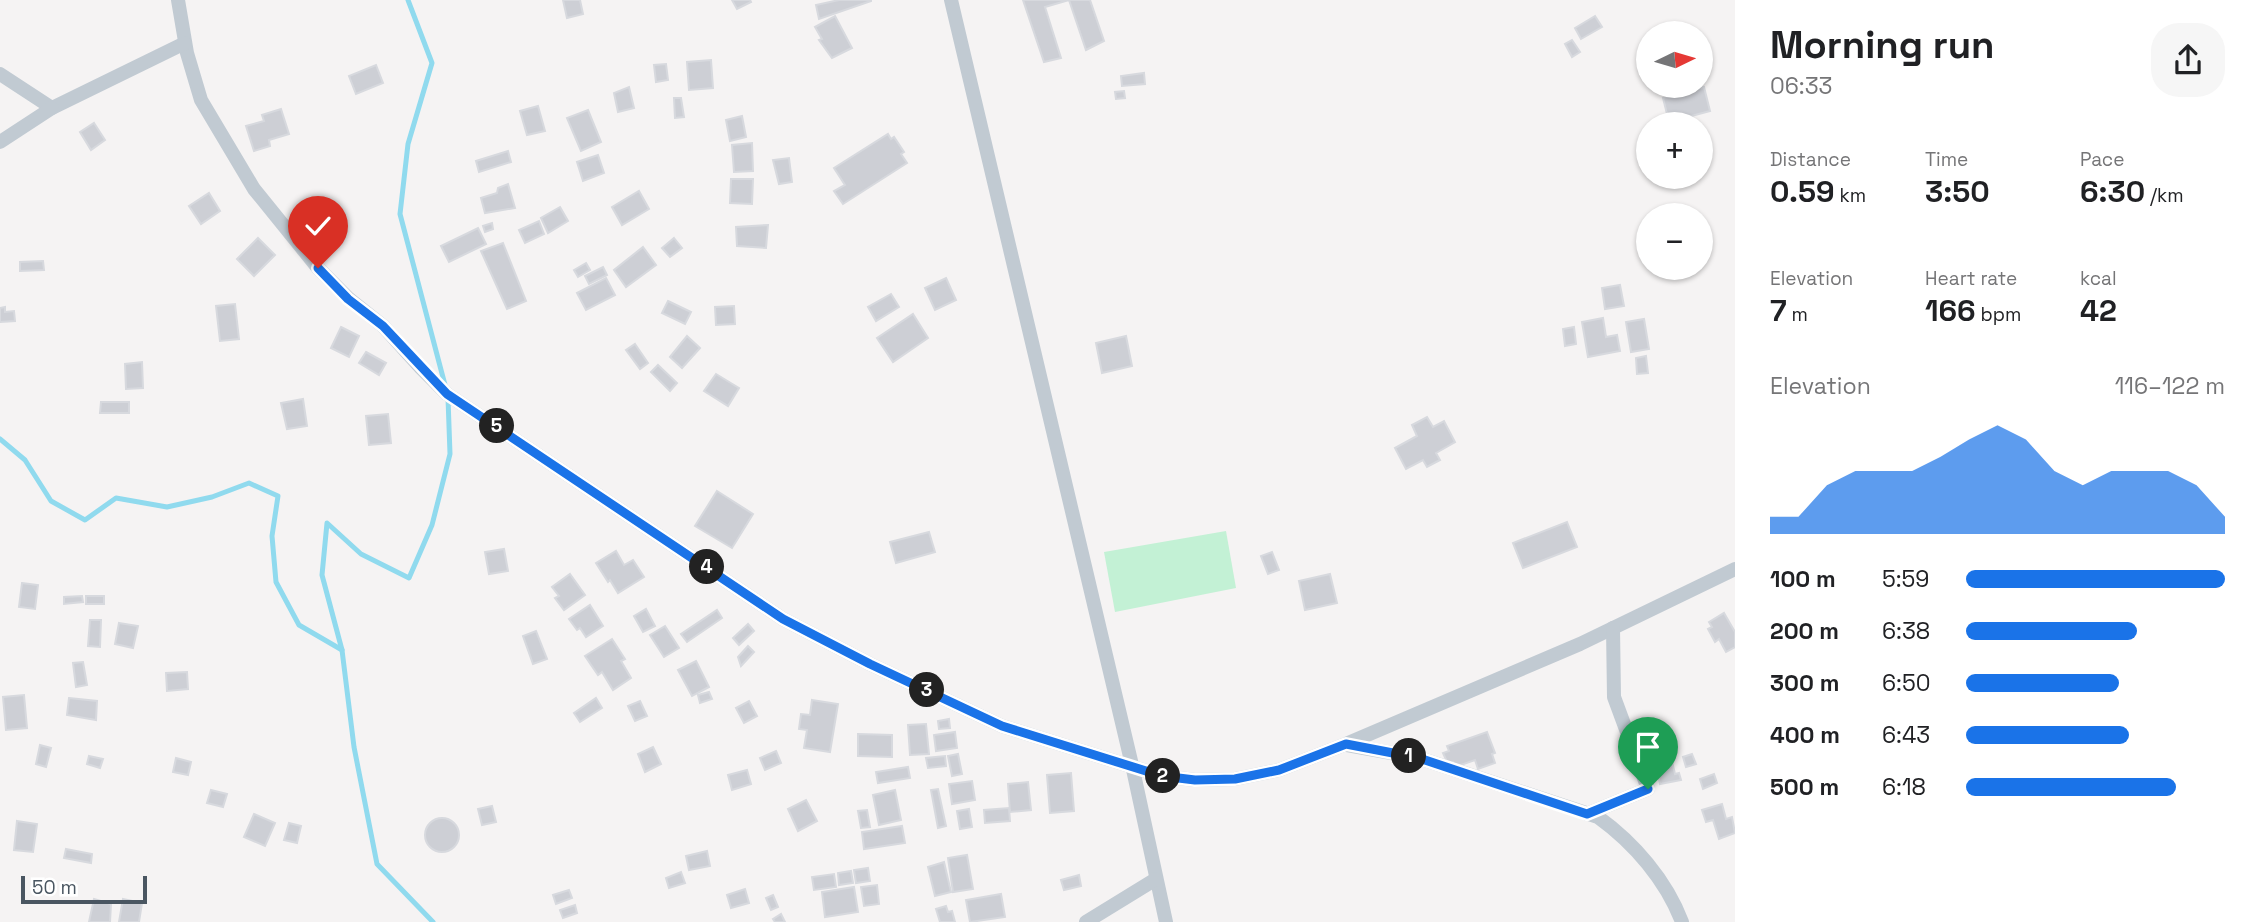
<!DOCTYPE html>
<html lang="en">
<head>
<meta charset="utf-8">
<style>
  :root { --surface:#fff; --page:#f6f6f6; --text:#202124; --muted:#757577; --accent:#1a73e8 }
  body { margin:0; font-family:"Space Grotesk",sans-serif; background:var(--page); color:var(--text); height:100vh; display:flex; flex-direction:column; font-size:26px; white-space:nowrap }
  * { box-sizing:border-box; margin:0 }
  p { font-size:23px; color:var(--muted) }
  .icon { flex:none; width:38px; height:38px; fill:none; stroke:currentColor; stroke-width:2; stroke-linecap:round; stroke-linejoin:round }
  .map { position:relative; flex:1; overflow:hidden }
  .drawer { display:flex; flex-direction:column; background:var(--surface); width:525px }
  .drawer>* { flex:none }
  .needle { width:46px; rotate:85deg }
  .buttons { position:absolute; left:1636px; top:21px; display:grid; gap:14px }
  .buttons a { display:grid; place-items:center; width:77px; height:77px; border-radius:50%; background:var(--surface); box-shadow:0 2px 5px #0004; font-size:35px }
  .scale { position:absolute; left:21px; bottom:18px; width:126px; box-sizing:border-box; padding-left:7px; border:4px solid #4a5661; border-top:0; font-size:19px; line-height:24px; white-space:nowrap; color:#4a5661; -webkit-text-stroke:5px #fff; paint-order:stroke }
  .pin { position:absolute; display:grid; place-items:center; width:60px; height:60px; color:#fff; margin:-72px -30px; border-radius:50% 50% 50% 0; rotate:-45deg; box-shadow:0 0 7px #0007 }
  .pin .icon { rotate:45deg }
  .km { position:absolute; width:35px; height:35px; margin:-18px; border-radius:50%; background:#222; color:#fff; font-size:19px; line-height:35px; text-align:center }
  .round { display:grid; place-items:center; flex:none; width:74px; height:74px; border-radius:28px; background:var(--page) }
  .summary { display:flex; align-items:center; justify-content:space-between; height:119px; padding:0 35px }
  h1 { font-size:38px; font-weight:800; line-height:52px }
  .figures { display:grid; grid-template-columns:repeat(3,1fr); gap:10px; height:119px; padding:7px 35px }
  .figures div { display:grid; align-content:center }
  .figures b { font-size:30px; font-weight:800 }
  .figures small { font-size:19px; font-weight:400 }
  .figures p { font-size:19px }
  .chart { height:196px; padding:14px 35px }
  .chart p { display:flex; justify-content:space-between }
  .chart svg { width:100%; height:126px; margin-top:7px; fill:var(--accent); opacity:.7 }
  ul { padding:0 35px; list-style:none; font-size:23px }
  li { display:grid; grid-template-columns:112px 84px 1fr; align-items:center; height:52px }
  li i { height:18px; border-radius:9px; background:var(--accent) }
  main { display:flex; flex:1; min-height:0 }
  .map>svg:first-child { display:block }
  .green { fill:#c3f1d5 }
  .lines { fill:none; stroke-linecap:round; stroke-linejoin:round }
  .stream { stroke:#90daee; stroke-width:5 }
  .building { fill:#cdcfd5; stroke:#d7d9de; stroke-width:2 }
  .street { stroke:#c1cad2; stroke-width:14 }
  .route-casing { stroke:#fff; stroke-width:14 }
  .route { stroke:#1a73e8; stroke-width:9 }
</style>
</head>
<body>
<main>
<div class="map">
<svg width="1735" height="922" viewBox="0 0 1735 922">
  <rect width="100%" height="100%" fill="#f5f3f3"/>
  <path class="green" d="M 1226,531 L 1236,588 L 1115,612 L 1104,552 Z"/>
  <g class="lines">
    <g class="stream">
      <path d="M 408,0 L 432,63 L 408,144 L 400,214 L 445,385"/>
      <path d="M 0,439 L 25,460 L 51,501 L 85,520 L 116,498 L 167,507 L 212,497 L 249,483 L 278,496 L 272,536 L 276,582 L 299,625 L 342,650"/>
      <path d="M 433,922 L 377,864 L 354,747 L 342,650 L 322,575 L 327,523 L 361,554 L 409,578 L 432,525 L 450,454 L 448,398"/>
    </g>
  </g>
  <g class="building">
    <path d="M 563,0 L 580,0 L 583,14 L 567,18 Z"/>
    <path d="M 732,0 L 750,0 L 751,2 L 737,9 Z"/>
    <path d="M 839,0 L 871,0 L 871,1 L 819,19 L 816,5 Z"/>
    <path d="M 1023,0 L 1090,0 L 1104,41 L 1086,50 L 1069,0 L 1045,7 L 1061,58 L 1044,62 Z"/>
    <path d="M 835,16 L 852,48 L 832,58 L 819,40 L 822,39 L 815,27 Z"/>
    <path d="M 1595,16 L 1602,27 L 1581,39 L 1575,28 Z"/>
    <path d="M 1572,40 L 1580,52 L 1572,57 L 1565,44 Z"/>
    <path d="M 711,60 L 713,88 L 689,90 L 687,62 Z"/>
    <path d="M 666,64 L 668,80 L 656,82 L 654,65 Z"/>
    <path d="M 376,65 L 383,83 L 356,94 L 349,76 Z"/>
    <path d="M 1144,73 L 1145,84 L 1122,86 L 1121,76 Z"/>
    <path d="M 1657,86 L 1678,86 L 1680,93 L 1704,87 L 1710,111 L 1669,122 L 1663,98 L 1670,96 L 1668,89 L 1659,92 Z"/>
    <path d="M 629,87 L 634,108 L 618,112 L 614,93 Z"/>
    <path d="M 1124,91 L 1125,98 L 1116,99 L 1115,92 Z"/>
    <path d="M 674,98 L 681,98 L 684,117 L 675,118 Z"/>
    <path d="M 538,106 L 545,131 L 527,135 L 520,111 Z"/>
    <path d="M 281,109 L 289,134 L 269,140 L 270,146 L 254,151 L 246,126 L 264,121 L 262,115 Z"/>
    <path d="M 588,110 L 601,142 L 581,151 L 567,118 Z"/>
    <path d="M 742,116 L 746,137 L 730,141 L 726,120 Z"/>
    <path d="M 94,123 L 105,140 L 91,150 L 80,132 Z"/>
    <path d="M 888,134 L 891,139 L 894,137 L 904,152 L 901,154 L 907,163 L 843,204 L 834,191 L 845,185 L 834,168 Z"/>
    <path d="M 752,143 L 753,171 L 734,172 L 732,145 Z"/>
    <path d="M 508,151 L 511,162 L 479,172 L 476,161 Z"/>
    <path d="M 598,155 L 604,173 L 583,181 L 577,162 Z"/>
    <path d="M 789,158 L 792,182 L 779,184 L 773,160 Z"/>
    <path d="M 731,179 L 753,179 L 752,204 L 730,203 Z"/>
    <path d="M 508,184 L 515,208 L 485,213 L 481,198 L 497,193 L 498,188 Z"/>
    <path d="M 639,191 L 649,209 L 622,225 L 612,207 Z"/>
    <path d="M 209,193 L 220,211 L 201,224 L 189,206 Z"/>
    <path d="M 560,207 L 568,221 L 548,233 L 541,218 Z"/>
    <path d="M 539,221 L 544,234 L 525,243 L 519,230 Z"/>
    <path d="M 492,223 L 493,229 L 485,232 L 483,226 Z"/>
    <path d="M 768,225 L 766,248 L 737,246 L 736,227 Z"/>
    <path d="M 478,228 L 486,244 L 449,262 L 441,246 Z"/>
    <path d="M 258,238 L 275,255 L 254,276 L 237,259 Z"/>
    <path d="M 674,238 L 682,248 L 670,257 L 662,248 Z"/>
    <path d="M 503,243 L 526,301 L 507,309 L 481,251 Z"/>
    <path d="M 643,247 L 656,265 L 626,287 L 614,270 Z"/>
    <path d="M 43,261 L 44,270 L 20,271 L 20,262 Z"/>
    <path d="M 586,263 L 590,270 L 578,277 L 574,270 Z"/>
    <path d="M 603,267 L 607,275 L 589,284 L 585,276 Z"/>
    <path d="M 606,278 L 615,295 L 586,310 L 577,293 Z"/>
    <path d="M 946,278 L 956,300 L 935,310 L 925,288 Z"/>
    <path d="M 1620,285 L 1624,306 L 1605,309 L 1602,288 Z"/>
    <path d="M 891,294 L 899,307 L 876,321 L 868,307 Z"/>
    <path d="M 668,301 L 691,312 L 685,324 L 662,313 Z"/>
    <path d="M 235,304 L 239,339 L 220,341 L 216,306 Z"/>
    <path d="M 734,306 L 735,324 L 716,325 L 715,307 Z"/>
    <path d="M 5,307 L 5,312 L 14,311 L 15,321 L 0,322 L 0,308 Z"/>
    <path d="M 913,314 L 928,338 L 893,362 L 877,338 Z"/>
    <path d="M 1603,318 L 1606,337 L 1617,335 L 1620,351 L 1588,357 L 1582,322 Z"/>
    <path d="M 1644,319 L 1649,349 L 1631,352 L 1626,322 Z"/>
    <path d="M 341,327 L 359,336 L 349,357 L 331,348 Z"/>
    <path d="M 1574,327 L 1576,344 L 1565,346 L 1563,329 Z"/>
    <path d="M 687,336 L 700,348 L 682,368 L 670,357 Z"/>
    <path d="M 1126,336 L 1132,366 L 1102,373 L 1096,343 Z"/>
    <path d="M 635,344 L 648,363 L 640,369 L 626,350 Z"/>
    <path d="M 366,352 L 386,363 L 379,375 L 359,363 Z"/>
    <path d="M 1646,356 L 1648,373 L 1637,374 L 1636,358 Z"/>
    <path d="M 142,362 L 143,388 L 126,389 L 125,364 Z"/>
    <path d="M 658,365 L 677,383 L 670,391 L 651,372 Z"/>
    <path d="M 716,374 L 739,388 L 728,406 L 704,391 Z"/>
    <path d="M 303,399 L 307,426 L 287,429 L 281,403 Z"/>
    <path d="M 101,402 L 129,402 L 129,413 L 100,413 Z"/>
    <path d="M 388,414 L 391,443 L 369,445 L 366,416 Z"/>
    <path d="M 1427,417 L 1433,427 L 1444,421 L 1455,442 L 1436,453 L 1440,460 L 1427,467 L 1423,460 L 1406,469 L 1395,448 L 1417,436 L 1412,425 Z"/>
    <path d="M 717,491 L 753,514 L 732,548 L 695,526 Z"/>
    <path d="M 1567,522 L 1577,547 L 1523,568 L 1513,543 Z"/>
    <path d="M 929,532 L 935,552 L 896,563 L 890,542 Z"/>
    <path d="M 504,549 L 508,571 L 489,574 L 485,552 Z"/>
    <path d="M 616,551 L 624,565 L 633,560 L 644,577 L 618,593 L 610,580 L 608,582 L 596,563 Z"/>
    <path d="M 1272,552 L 1279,570 L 1268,574 L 1261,556 Z"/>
    <path d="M 570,574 L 585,595 L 564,610 L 555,598 L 559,596 L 552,587 Z"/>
    <path d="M 1330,574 L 1337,603 L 1305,610 L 1299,581 Z"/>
    <path d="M 22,583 L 38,585 L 35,609 L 19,607 Z"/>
    <path d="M 82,596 L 83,602 L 64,604 L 64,597 Z"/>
    <rect x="86" y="596" width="18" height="8"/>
    <path d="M 590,605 L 603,626 L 586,637 L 580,628 L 577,630 L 569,619 Z"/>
    <path d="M 646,609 L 655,626 L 643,632 L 634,616 Z"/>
    <path d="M 717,610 L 722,618 L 687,642 L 681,634 Z"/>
    <path d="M 1724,613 L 1735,632 L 1735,647 L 1726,652 L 1719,639 L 1715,642 L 1708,629 L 1712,627 L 1709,622 Z"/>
    <path d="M 90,620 L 101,620 L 100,647 L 88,646 Z"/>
    <path d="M 119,623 L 138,626 L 133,648 L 115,644 Z"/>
    <path d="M 748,624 L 754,631 L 739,645 L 733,638 Z"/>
    <path d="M 665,626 L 679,648 L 664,657 L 650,635 Z"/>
    <path d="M 536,631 L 547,659 L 533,664 L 523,636 Z"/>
    <path d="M 612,639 L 625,659 L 621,661 L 631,678 L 613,690 L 602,672 L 598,675 L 585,656 Z"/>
    <path d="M 748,646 L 754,652 L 741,666 L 738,657 Z"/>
    <path d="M 696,661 L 709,687 L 692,696 L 678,670 Z"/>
    <path d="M 83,662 L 87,685 L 76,687 L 73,663 Z"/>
    <path d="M 187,672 L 188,689 L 167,691 L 166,673 Z"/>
    <path d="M 709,692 L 712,699 L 700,703 L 698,695 Z"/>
    <path d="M 24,695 L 27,728 L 6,730 L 3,697 Z"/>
    <path d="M 69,698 L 97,701 L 96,720 L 67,715 Z"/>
    <path d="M 596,698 L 602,708 L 580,722 L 574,713 Z"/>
    <path d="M 812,700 L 838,704 L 830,752 L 804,748 L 807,730 L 799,729 L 801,714 L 810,715 Z"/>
    <path d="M 640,701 L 647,716 L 635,721 L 628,706 Z"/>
    <path d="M 749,701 L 757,716 L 744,723 L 736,708 Z"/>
    <path d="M 949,719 L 950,728 L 939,729 L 938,721 Z"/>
    <path d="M 926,724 L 929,754 L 910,755 L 908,725 Z"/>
    <path d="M 955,732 L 957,748 L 936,751 L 934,735 Z"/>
    <path d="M 1487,732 L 1495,753 L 1492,754 L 1495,763 L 1478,769 L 1475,760 L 1455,767 L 1453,762 L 1448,764 L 1443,753 L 1449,751 L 1447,746 Z"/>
    <path d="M 858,734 L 892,735 L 892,757 L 858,756 Z"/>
    <path d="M 40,745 L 51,748 L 46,767 L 36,764 Z"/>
    <path d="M 653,747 L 661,764 L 645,772 L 638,754 Z"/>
    <path d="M 776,751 L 781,763 L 765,770 L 760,758 Z"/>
    <path d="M 958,754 L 962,774 L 952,776 L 948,756 Z"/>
    <path d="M 1692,754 L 1696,764 L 1686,767 L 1683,757 Z"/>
    <path d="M 89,756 L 103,759 L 100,768 L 87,764 Z"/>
    <path d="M 945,756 L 946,766 L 928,768 L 926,758 Z"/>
    <path d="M 1671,757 L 1675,774 L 1679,773 L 1681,780 L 1660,784 L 1658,774 L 1663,773 L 1660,759 Z"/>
    <path d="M 176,758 L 191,762 L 188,775 L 173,772 Z"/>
    <path d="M 908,767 L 910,778 L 878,783 L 876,772 Z"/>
    <path d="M 747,770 L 751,784 L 732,790 L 728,775 Z"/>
    <path d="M 1071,773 L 1074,811 L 1050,813 L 1047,775 Z"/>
    <path d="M 1714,774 L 1717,783 L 1703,789 L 1700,779 Z"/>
    <path d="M 972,781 L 975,800 L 952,804 L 949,784 Z"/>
    <path d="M 1028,782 L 1031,810 L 1010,812 L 1008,784 Z"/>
    <path d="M 938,789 L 946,826 L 938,828 L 931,790 Z"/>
    <path d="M 211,790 L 227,794 L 223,807 L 207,803 Z"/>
    <path d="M 895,790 L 901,820 L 879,825 L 873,795 Z"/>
    <path d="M 806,800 L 817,821 L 798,831 L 788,809 Z"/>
    <path d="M 1722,804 L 1726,819 L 1732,817 L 1735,833 L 1719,839 L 1713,820 L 1706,822 L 1702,810 Z"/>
    <path d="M 492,806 L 496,822 L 482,825 L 478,809 Z"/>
    <path d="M 1009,808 L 1010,821 L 985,823 L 984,810 Z"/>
    <path d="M 969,809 L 972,827 L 960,829 L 957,811 Z"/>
    <path d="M 867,810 L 870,827 L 861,828 L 858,811 Z"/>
    <path d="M 254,814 L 275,823 L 265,846 L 244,837 Z"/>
    <circle cx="442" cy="835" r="17"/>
    <path d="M 17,821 L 37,824 L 33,852 L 14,850 Z"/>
    <path d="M 289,823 L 301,826 L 297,843 L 284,840 Z"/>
    <path d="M 902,826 L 905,843 L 864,849 L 862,832 Z"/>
    <path d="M 66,849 L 92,854 L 91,863 L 64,858 Z"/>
    <path d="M 707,851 L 710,866 L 689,870 L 686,856 Z"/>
    <path d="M 967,855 L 973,889 L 953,892 L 948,858 Z"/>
    <path d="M 944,862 L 951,892 L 935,896 L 928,867 Z"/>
    <path d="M 868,868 L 870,881 L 856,883 L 854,870 Z"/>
    <path d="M 851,871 L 853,883 L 839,885 L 838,873 Z"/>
    <path d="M 681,872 L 685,883 L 669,888 L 666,878 Z"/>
    <path d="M 834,874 L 836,887 L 814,890 L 812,877 Z"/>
    <path d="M 1079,875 L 1081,886 L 1064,890 L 1061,880 Z"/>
    <path d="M 877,885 L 879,904 L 864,906 L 861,887 Z"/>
    <path d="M 854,887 L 858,912 L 825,917 L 822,892 Z"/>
    <path d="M 745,889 L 749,903 L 731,908 L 727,895 Z"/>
    <path d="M 569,890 L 572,898 L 556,904 L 553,895 Z"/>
    <path d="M 1001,894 L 1005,917 L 970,922 L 966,900 Z"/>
    <path d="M 773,895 L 778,907 L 771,910 L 766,898 Z"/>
    <path d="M 94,899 L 111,904 L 110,922 L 89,922 Z"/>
    <path d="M 123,899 L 142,903 L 139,922 L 119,922 Z"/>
    <path d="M 575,905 L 577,913 L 563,918 L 560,910 Z"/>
    <path d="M 946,906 L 948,912 L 952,911 L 955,922 L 940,922 L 936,909 Z"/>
    <path d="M 781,914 L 785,922 L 775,922 L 773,919 Z"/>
  </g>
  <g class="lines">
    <g class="street">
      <path d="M 178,0 L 187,53 L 201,100 L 254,189 L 318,268 L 348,298 L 383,326 L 421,368 L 447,394 L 783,619 L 870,664 L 1002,726 L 1162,776 L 1195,780 L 1235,779 L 1279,770 L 1346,744 L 1580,644 L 1735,569"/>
      <path d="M 951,0 L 1132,765 L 1166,922"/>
      <path d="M 0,74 L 52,108 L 185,43"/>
      <path d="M 0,142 L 52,108"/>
      <path d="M 1347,745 L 1419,758 L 1598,817 C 1634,843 1666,880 1682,922"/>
      <path d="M 1587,814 L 1648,789 L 1614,697 L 1613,628"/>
      <path d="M 1086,922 L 1156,879"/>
    </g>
  </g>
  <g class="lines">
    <defs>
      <path id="route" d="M 318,268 L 348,299 L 383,326 L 447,394 L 783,619 L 870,664 L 1002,726 L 1162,776 L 1195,780 L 1235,779 L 1279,770 L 1346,744 L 1419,758 L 1587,814 L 1648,789"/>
    </defs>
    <use href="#route" class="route-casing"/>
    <use href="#route" class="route"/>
  </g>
</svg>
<div class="buttons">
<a><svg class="needle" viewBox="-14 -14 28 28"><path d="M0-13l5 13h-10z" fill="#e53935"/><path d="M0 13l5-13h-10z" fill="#757577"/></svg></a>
<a>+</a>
<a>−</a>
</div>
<div class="scale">50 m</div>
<div class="pin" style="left:1648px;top:789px;background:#1e9e55"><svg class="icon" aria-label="arrive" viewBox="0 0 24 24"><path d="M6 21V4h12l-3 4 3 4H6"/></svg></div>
<div class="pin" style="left:318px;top:268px;background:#d93025"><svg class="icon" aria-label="check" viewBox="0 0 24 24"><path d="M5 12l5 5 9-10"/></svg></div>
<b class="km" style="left:1409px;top:756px">1</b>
<b class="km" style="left:1163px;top:776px">2</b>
<b class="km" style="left:927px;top:690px">3</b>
<b class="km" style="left:707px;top:567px">4</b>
<b class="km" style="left:497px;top:426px">5</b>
</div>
<section class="drawer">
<div class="summary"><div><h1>Morning run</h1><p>06:33</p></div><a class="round"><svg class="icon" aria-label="share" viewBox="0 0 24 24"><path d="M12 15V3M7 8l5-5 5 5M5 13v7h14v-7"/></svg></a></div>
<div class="figures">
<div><p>Distance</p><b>0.59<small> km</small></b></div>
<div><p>Time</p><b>3:50</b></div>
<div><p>Pace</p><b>6:30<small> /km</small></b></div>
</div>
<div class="figures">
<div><p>Elevation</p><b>7<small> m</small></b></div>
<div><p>Heart rate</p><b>166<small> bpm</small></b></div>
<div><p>kcal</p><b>42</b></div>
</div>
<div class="chart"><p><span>Elevation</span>116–122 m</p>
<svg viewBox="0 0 160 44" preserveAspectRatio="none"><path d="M0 44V38L10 38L20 27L30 22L40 22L50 22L60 17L70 11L80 6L90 11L100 22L110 27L120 22L130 22L140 22L150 27L160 38V44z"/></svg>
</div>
<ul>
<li><b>100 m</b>5:59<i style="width:100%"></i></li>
<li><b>200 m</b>6:38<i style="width:66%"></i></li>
<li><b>300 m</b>6:50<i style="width:59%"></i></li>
<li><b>400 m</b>6:43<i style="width:63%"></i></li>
<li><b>500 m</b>6:18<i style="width:81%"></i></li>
</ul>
</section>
</main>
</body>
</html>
